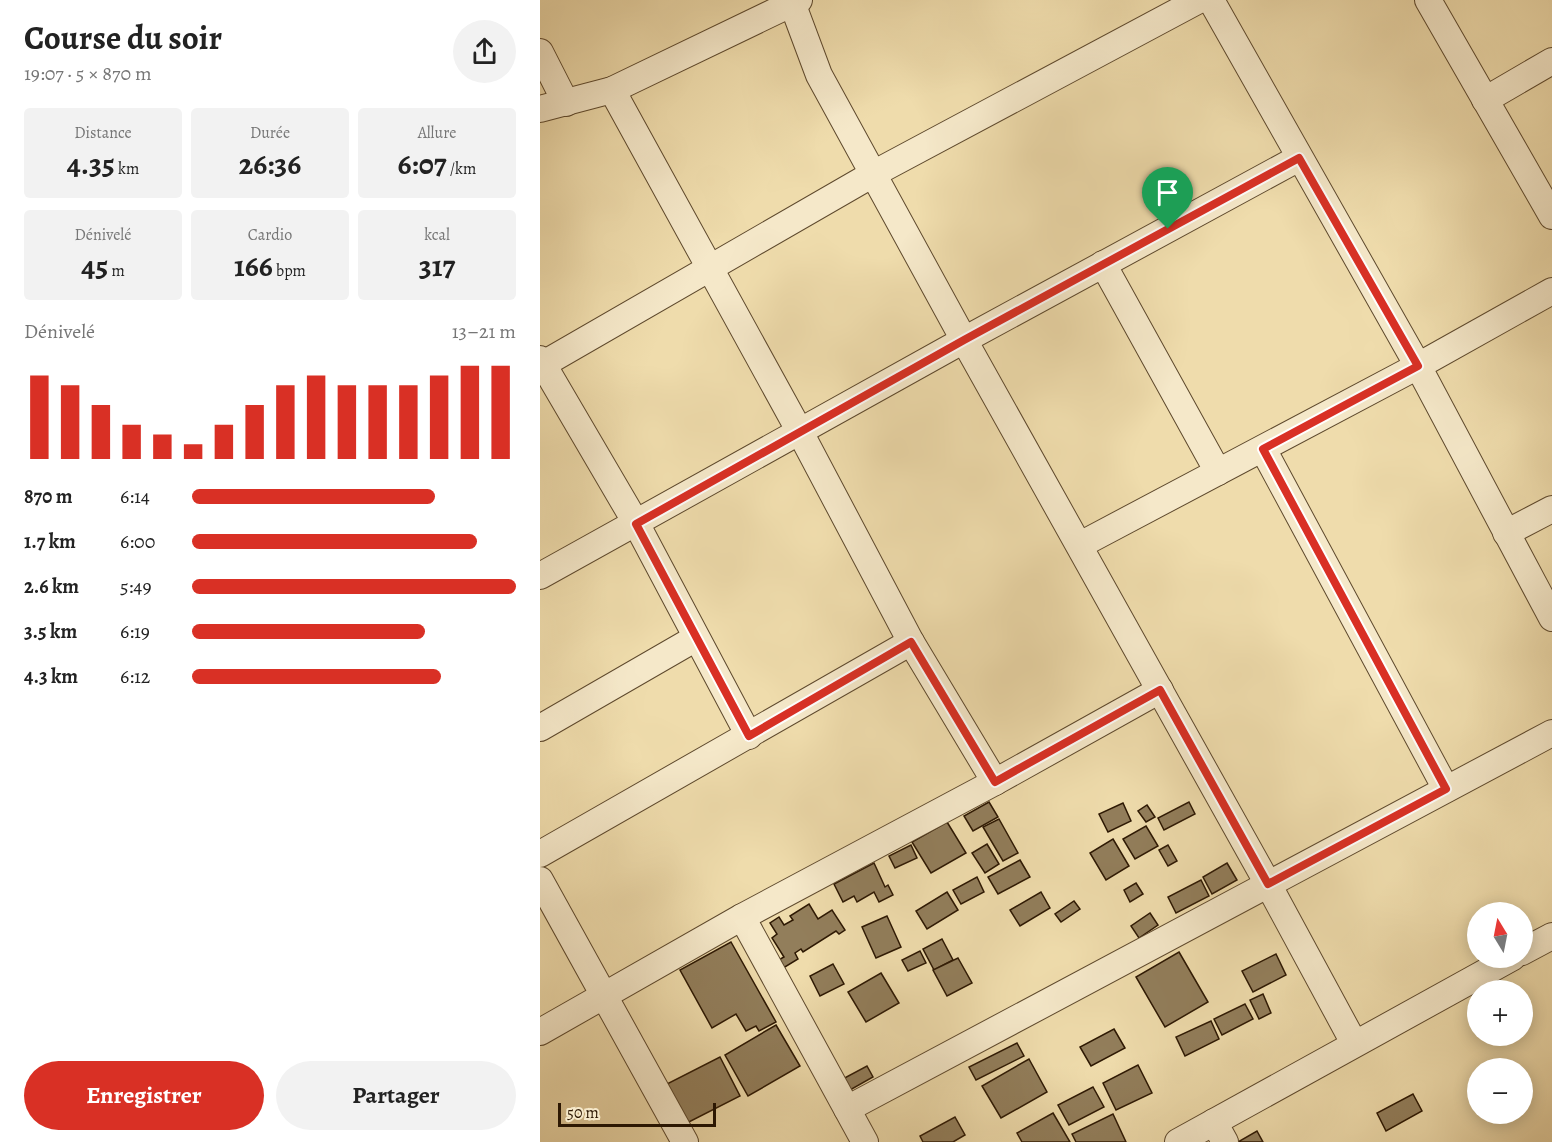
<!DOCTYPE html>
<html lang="fr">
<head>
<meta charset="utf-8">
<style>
  :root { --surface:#fff; --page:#f2f2f2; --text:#222; --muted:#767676; --accent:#d93025 }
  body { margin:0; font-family:Alegreya,serif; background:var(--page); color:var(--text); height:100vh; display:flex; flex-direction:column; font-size:22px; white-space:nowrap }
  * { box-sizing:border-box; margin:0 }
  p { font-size:20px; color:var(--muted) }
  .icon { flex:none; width:33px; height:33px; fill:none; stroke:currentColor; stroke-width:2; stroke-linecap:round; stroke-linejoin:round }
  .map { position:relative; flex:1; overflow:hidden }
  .details { display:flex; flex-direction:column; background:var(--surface); width:540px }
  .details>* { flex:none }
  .needle { width:39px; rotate:350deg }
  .buttons { position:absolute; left:927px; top:902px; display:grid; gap:12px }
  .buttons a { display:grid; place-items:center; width:66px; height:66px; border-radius:50%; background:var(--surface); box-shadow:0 3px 15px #0003; font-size:30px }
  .scale { position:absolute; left:18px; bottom:15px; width:158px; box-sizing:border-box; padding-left:6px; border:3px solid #2d1803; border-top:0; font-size:16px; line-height:21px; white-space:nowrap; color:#2d1803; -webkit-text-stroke:4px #f5e8c9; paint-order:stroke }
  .pin { position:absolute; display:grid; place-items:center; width:51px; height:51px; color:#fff; margin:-62px -26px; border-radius:50% 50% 50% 0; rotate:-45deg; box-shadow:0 0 6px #0007 }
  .pin .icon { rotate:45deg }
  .round { display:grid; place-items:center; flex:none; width:63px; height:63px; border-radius:32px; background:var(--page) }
  .head { display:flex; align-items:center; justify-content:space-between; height:102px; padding:0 24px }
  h1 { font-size:33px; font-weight:600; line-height:45px }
  .stats { display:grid; grid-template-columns:repeat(3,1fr); gap:9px; height:102px; padding:6px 24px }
  .stats div { display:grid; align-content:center; border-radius:6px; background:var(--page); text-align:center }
  .stats b { font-size:30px; font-weight:600 }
  .stats small { font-size:16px; font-weight:400 }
  .stats p { font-size:16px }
  .chart { height:168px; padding:12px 24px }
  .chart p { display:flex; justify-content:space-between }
  .chart svg { width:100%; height:108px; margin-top:6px; stroke:var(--accent); stroke-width:6 }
  .cta { display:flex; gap:12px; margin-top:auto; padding:12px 24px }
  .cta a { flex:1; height:69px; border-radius:36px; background:var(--accent); color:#fff; font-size:24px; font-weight:600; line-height:69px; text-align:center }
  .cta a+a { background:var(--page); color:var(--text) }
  ul { padding:0 24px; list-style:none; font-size:20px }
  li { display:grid; grid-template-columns:96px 72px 1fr; align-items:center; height:45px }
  li i { height:15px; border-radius:8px; background:var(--accent) }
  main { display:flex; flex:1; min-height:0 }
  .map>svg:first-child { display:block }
  .building { fill:#927e5b; stroke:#2d1803; stroke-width:1.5 }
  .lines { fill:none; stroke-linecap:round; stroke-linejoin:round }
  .minor-casing { stroke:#5e492d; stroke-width:28 }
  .minor { stroke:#f5e8c9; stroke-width:26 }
  .route-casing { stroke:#fff; stroke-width:12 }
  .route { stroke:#d93025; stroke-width:8 }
</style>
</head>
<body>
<main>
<section class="details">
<div class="head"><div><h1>Course du soir</h1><p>19:07 · 5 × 870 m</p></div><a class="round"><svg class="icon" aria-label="share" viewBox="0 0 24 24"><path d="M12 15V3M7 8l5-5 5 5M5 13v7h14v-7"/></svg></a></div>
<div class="stats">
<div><p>Distance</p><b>4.35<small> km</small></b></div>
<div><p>Durée</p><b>26:36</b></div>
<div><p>Allure</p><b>6:07<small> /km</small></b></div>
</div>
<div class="stats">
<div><p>Dénivelé</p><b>45<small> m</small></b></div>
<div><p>Cardio</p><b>166<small> bpm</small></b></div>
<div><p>kcal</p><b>317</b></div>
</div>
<div class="chart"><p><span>Dénivelé</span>13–21 m</p>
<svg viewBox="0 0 160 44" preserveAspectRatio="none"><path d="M5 44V10M15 44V14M25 44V22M35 44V30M45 44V34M55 44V38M65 44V30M75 44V22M85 44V14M95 44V10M105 44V14M115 44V14M125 44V14M135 44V10M145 44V6M155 44V6"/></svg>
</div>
<ul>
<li><b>870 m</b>6:14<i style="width:75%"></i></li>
<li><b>1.7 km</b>6:00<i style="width:88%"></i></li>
<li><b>2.6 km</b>5:49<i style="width:100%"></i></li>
<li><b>3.5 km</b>6:19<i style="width:72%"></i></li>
<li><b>4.3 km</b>6:12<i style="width:77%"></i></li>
</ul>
<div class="cta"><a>Enregistrer</a><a>Partager</a></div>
</section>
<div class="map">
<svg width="1012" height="1142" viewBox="0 0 1012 1142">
  <rect width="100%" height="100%" fill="#efdcac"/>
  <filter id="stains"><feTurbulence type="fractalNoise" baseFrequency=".00333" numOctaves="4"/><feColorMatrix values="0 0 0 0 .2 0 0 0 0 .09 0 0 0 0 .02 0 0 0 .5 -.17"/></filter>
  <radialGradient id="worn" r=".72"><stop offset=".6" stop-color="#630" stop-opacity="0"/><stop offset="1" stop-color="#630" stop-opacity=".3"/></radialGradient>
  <g class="building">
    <path d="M 449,802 L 458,817 L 433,831 L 424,816 Z"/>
    <path d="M 649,802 L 655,814 L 624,830 L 618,818 Z"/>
    <path d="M 583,803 L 591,821 L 568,832 L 559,814 Z"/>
    <path d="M 607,805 L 615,817 L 606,822 L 598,811 Z"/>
    <path d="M 459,819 L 478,853 L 463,861 L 443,827 Z"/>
    <path d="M 407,822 L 426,853 L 391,873 L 372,842 Z"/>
    <path d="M 606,826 L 618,846 L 595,859 L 583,839 Z"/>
    <path d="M 573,839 L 589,866 L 566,880 L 550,853 Z"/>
    <path d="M 447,844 L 459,864 L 445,873 L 432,853 Z"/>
    <path d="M 371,845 L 377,858 L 355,868 L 349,856 Z"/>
    <path d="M 628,845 L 637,861 L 628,866 L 619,850 Z"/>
    <path d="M 480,860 L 490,877 L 458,894 L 448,877 Z"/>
    <path d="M 334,863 L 345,887 L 348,885 L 353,895 L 339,902 L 334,892 L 317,902 L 314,896 L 303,902 L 294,884 Z"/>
    <path d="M 687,863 L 697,880 L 672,894 L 663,877 Z"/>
    <path d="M 437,877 L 444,892 L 421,904 L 413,890 Z"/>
    <path d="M 661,880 L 669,896 L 636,913 L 628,897 Z"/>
    <path d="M 596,883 L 603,894 L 590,902 L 584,890 Z"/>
    <path d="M 407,892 L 418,910 L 387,929 L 376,911 Z"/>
    <path d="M 501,892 L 510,908 L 480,926 L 470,910 Z"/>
    <path d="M 534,901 L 540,909 L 521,922 L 515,914 Z"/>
    <path d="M 269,904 L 278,919 L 292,910 L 305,930 L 299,934 L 296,931 L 263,952 L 261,949 L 255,953 L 258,959 L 240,970 L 235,962 L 244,957 L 232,938 L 237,934 L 230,923 L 239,917 L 244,925 L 253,920 L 250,916 Z"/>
    <path d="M 610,913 L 618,925 L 599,938 L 591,926 Z"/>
    <path d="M 347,916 L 361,947 L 336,958 L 322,927 Z"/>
    <path d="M 402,939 L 413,960 L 394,970 L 383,949 Z"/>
    <path d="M 191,942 L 236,1022 L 219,1031 L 216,1026 L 206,1031 L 196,1014 L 172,1028 L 140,970 Z"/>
    <path d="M 380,951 L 386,963 L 368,971 L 362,960 Z"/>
    <path d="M 639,952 L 668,1002 L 625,1027 L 596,977 Z"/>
    <path d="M 736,954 L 746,975 L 713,992 L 702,971 Z"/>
    <path d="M 418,958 L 432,983 L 407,996 L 393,970 Z"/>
    <path d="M 293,964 L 304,984 L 280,996 L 270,976 Z"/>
    <path d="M 341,973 L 359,1003 L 326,1022 L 308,992 Z"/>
    <path d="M 723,994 L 731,1013 L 719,1019 L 710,1000 Z"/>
    <path d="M 705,1004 L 713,1019 L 682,1035 L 674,1019 Z"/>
    <path d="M 671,1021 L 679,1039 L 645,1056 L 636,1037 Z"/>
    <path d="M 236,1025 L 260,1066 L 208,1096 L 185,1055 Z"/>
    <path d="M 574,1029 L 585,1048 L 551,1066 L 540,1047 Z"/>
    <path d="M 477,1043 L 484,1056 L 436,1080 L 429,1067 Z"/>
    <path d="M 180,1057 L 200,1096 L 141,1126 L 121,1087 Z"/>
    <path d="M 489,1059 L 507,1092 L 461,1118 L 442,1086 Z"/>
    <path d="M 598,1065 L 612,1093 L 576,1110 L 563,1083 Z"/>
    <path d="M 327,1066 L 333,1077 L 303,1094 L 297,1082 Z"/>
    <path d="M 553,1087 L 564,1107 L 529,1125 L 518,1105 Z"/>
    <path d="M 873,1094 L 882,1111 L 846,1131 L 837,1113 Z"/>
    <path d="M 513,1113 L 530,1142 L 482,1142 L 477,1133 Z"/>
    <path d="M 573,1114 L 586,1142 L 536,1142 L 532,1134 Z"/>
    <path d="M 415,1117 L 425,1135 L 413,1142 L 383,1142 L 380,1136 Z"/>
    <path d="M 717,1131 L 723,1142 L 698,1142 Z"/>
  </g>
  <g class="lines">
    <defs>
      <g id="minor">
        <path d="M 251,0 L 279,75 L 424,340 L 728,884 L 814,1043"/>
        <path d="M 671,0 L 878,366 L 1012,618"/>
        <path d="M 888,0 L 1012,216"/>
        <path d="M 0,52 L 26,103"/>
        <path d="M 72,90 L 260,432 L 371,642 L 455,782"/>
        <path d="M 945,100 L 1012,61"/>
        <path d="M 0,109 L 72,90 L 259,0"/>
        <path d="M 563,264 L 678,472"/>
        <path d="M 0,359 L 96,523 L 209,736"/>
        <path d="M 0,366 L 333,174 L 659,0"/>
        <path d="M 723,449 L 906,789"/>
        <path d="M 966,533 L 1012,509"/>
        <path d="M 540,545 L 878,366 L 1012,291"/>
        <path d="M 0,576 L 424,340 L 759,158"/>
        <path d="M 0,728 L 156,638"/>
        <path d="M 0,854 L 371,642"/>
        <path d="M 0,880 L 145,1142"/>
        <path d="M 202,917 L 325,1142"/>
        <path d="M 982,952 L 1012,936"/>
        <path d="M 0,1032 L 202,917 L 455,782 L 620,690"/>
        <path d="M 307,1109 L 1012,733"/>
        <path d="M 674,1122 L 685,1142"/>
        <path d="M 638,1142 L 973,957"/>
      </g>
    </defs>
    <use href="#minor" class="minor-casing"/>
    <use href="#minor" class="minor"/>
  </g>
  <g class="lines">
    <defs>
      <path id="route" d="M 759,158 L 878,366 L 723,449 L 906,789 L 728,884 L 620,690 L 455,782 L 371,642 L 209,736 L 96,524 L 424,340 Z"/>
    </defs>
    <use href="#route" class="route-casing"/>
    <use href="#route" class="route"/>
  </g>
  <rect width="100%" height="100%" filter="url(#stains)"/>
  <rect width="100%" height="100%" fill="url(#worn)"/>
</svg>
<div class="buttons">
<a><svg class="needle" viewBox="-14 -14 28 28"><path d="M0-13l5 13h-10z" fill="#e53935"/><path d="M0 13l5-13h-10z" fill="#767676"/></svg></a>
<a>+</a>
<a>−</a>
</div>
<div class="scale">50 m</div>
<div class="pin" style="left:628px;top:229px;background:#1e9e55"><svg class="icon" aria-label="arrive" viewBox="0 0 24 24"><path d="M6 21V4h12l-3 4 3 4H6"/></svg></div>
</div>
</main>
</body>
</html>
